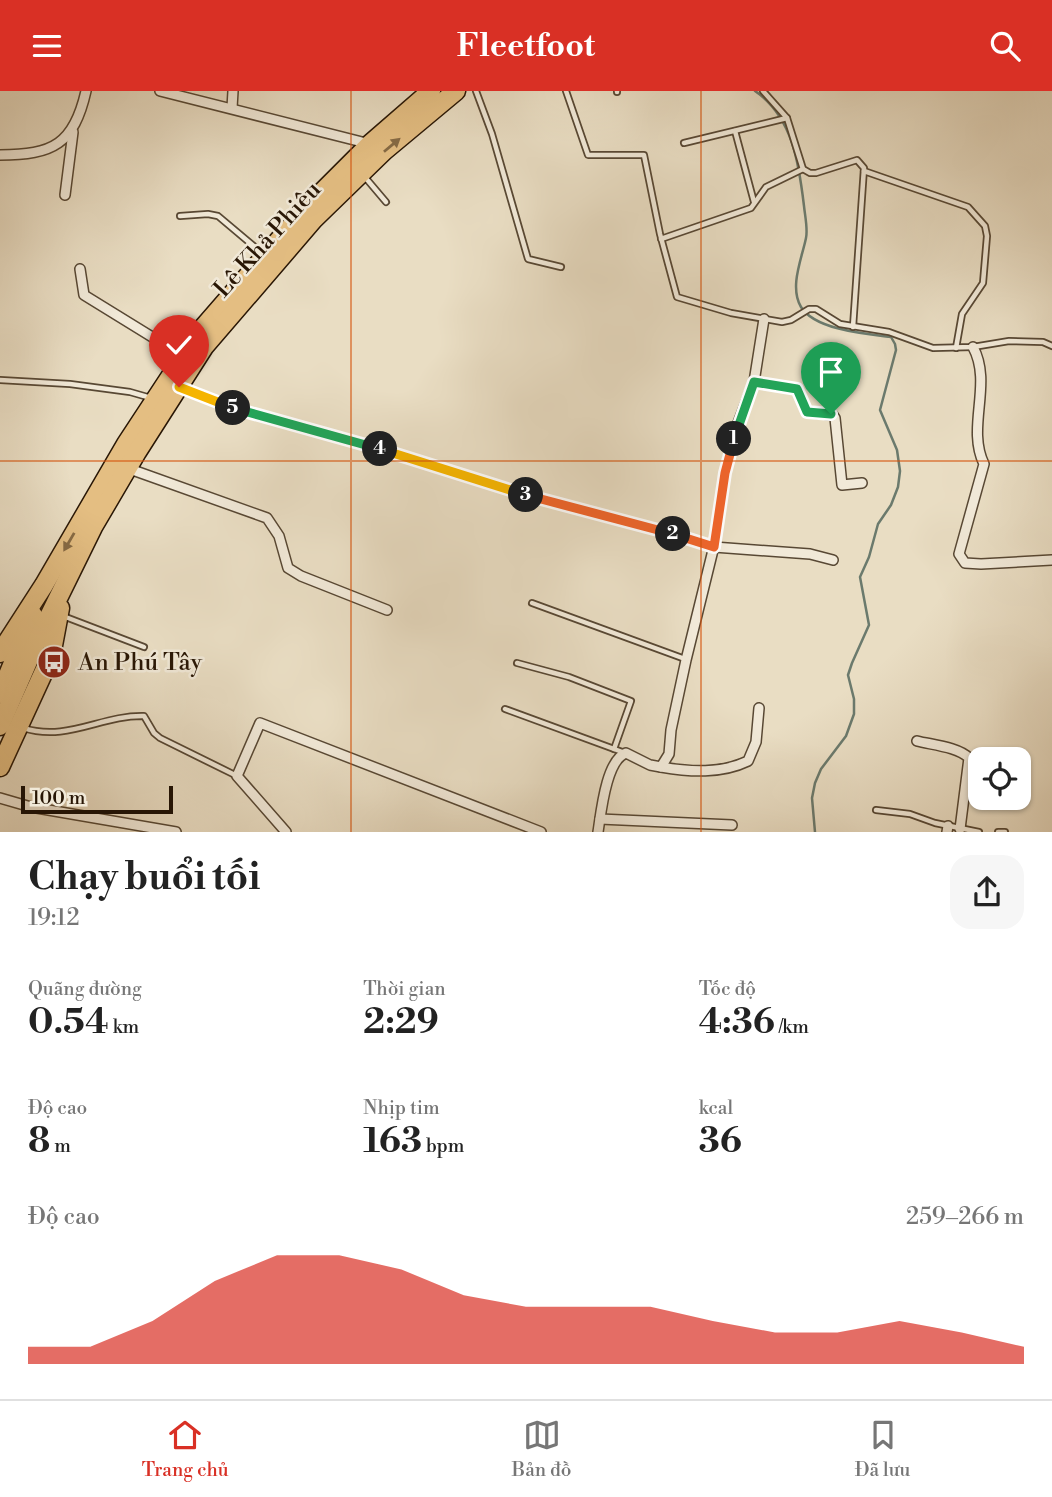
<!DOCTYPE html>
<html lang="vi">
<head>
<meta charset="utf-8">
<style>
  :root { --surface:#fff; --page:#f6f6f6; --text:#222; --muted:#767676; --line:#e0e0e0; --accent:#d93025 }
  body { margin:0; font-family:"Libre Bodoni",serif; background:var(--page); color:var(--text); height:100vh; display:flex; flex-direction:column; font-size:26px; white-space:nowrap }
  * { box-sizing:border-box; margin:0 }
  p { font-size:23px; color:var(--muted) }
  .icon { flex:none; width:38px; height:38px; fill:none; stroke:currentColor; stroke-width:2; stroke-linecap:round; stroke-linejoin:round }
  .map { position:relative; height:741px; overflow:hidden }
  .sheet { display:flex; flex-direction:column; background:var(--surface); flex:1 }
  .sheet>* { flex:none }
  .buttons { position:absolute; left:968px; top:656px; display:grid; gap:14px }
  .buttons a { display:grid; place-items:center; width:63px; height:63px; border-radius:14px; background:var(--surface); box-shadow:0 2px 5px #0004; font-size:35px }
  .scale { position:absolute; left:21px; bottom:18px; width:152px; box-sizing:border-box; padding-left:7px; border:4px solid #281605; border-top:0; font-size:19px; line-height:24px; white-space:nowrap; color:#281605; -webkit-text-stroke:5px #f1e9d8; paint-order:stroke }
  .pin { position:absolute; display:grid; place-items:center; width:60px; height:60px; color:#fff; margin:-72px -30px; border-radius:50% 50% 50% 0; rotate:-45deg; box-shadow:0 0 7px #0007 }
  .pin .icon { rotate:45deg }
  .km { position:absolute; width:35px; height:35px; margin:-18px; border-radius:50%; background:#222; color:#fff; font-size:19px; line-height:35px; text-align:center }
  .round { display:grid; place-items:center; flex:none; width:74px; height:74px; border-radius:21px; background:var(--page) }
  .summary { display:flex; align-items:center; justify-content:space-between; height:119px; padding:0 28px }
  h1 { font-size:38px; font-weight:800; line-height:52px }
  .figures { display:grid; grid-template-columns:repeat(3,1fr); gap:10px; height:119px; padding:7px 28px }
  .figures div { display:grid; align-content:center }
  .figures b { font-size:35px; font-weight:800 }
  .figures small { font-size:19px; font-weight:400 }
  .figures p { font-size:19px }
  .chart { height:196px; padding:14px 28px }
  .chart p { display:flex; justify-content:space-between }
  .chart svg { width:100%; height:126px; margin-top:7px; fill:var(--accent); opacity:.7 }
  header { display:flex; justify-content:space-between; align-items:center; height:91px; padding:0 28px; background:var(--accent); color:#fff; font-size:32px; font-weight:800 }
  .tabs { display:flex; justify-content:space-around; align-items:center; height:98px; border-top:2px solid var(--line); background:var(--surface); font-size:19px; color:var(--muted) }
  .tabs a { display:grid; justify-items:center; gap:4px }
  .tabs .active { color:var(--accent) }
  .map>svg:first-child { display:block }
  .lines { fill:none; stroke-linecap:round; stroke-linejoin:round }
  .stream { stroke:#6b7a6d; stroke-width:2.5 }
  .lane-casing { stroke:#584834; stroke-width:8 }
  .street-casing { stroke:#584834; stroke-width:12 }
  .highway-casing { stroke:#281605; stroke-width:21 }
  .lane { stroke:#f1e9d8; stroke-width:4.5 }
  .street { stroke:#f1e9d8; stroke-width:9 }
  .highway { stroke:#e4be82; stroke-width:18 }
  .oneway { fill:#866a44 }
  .split-1-casing { stroke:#fff; stroke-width:14 }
  .split-2-casing { stroke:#fff; stroke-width:14 }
  .split-3-casing { stroke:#fff; stroke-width:14 }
  .split-4-casing { stroke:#fff; stroke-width:14 }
  .split-5-casing { stroke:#fff; stroke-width:14 }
  .split-6-casing { stroke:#fff; stroke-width:14 }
  .split-1 { stroke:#22a559; stroke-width:9 }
  .split-2 { stroke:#f0652b; stroke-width:9 }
  .split-3 { stroke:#f0652b; stroke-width:9 }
  .split-4 { stroke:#f5b400; stroke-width:9 }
  .split-5 { stroke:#22a559; stroke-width:9 }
  .split-6 { stroke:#f5b400; stroke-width:9 }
  .grid { fill:none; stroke:#d5520b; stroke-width:2; stroke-opacity:0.55 }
  .labels { text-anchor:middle; stroke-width:5; stroke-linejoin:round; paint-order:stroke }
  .street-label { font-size:24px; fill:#281605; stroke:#f1e9d8 }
  .poi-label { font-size:24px; fill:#281605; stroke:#f1e9d8; text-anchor:start }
</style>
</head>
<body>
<header><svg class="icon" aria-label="menu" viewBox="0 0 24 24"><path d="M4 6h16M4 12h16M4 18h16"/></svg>Fleetfoot<svg class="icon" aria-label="search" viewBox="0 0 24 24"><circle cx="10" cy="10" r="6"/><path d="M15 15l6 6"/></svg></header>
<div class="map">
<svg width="1052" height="741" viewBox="0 0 1052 741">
  <rect width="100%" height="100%" fill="#e9ddc3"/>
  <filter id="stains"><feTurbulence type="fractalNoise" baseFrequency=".00286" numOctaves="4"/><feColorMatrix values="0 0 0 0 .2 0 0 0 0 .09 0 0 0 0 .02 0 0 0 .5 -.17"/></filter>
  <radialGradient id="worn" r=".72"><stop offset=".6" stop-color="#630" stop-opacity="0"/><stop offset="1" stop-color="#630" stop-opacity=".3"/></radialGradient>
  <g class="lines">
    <path class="stream" d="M 755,0 C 793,26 799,73 804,115 C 805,125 808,138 806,147 C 802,167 789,196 801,216 C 815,239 867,243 891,246 L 895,253 L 896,259 L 880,319 L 897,359 L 900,380 L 898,396 L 891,414 L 878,433 L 869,466 L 860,486 L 869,534 L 852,572 L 848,584 L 854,608 L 854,623 L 846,645 L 821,678 L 815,692 L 812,707 L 815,741"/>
    <defs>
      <g id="lane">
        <path d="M 476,0 L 492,43 L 528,168 L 561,176"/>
        <path d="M 566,0 L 588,64 L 644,64 L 660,143 L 677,206 L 731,222 L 782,231 L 791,229 L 809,218 L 816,218 L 840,233 L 889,241 L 933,257 L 973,256 L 1009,250 L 1043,251 L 1052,255"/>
        <path d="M 617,0 L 617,1"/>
        <path d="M 763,0 L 787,27 L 803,78 L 810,82 L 816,82 L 857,69 L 864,77 L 853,236"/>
        <path d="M 735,40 L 754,111"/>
        <path d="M 684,52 L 787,27"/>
        <path d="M 864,80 L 968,116 L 985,135 L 987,145 L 983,192 L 962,223 L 956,257"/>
        <path d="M 364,85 L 386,111"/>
        <path d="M 180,125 L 208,123 L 218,125 L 262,162"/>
        <path d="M 661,148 L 751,117 L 766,96 L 803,78"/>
        <path d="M 0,289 L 70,293 L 130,301 L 151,307"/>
        <path d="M 182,297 L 234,317 L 415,368 L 549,411 L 657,438 L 713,456"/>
        <path d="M 532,512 L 685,568"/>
        <path d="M 63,525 L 144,556"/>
        <path d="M 517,572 L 569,586 L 631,610 L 614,658"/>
        <path d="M 505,618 L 625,662"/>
        <path d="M 23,637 C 68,651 101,624 144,625 L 154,642 L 160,647 L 237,685"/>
        <path d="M 876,719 L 910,723 L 935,732 L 979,741"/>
        <path d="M 998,741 L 1005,741"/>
      </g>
      <g id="street">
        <path d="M 160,0 L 370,53"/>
        <path d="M 232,17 L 233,0"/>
        <path d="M 0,64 C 53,64 74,53 86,0"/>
        <path d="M 65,104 L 73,41"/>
        <path d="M 80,178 L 84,204 L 183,265"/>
        <path d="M 973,256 C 993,293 966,336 984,373 L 959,463 L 965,472 L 981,473 L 1052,469"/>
        <path d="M 754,291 L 797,298 L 807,321 L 833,324 L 835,327 L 842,394 L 862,392"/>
        <path d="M 127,377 L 267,427 L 279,445 L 288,477 L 301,485 L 387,519"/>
        <path d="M 714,456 L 810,463 L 833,469"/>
        <path d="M 917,650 C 933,654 958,656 969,667 L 960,738"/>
        <path d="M 661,676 C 690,681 721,683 748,670 L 756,651 L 759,617"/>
        <path d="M 0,707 L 31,716 L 176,741"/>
        <path d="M 600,728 L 732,734"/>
        <path d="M 286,741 L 237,685 L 260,632 L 541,741"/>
        <path d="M 598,741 C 601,722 606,669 626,662 L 650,674 L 661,676 L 669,663 L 671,639 L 686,569 L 715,451 L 725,382 L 735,340 L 754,291 L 764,228"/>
        <path d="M 947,741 L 948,735"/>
      </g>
      <g id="highway">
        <path d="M 0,562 L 44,494 L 126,353 L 201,239 L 312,111 L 370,53 L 431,0"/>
        <path d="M 0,603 L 33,524"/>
        <path d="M 0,635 L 36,552 L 93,436 L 137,361 L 204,256 L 314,128 L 384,60 L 456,0"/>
        <path d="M 0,676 L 51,565 L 60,517"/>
      </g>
    </defs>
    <use href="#lane" class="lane-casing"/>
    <use href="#street" class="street-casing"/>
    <use href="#highway" class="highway-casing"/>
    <use href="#lane" class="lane"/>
    <use href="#street" class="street"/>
    <use href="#highway" class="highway"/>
  </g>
  <defs><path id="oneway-solid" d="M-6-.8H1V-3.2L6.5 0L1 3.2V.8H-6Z" transform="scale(1.75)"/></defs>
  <g class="oneway">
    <use href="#oneway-solid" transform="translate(392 54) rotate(-40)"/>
    <use href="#oneway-solid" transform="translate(69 451) rotate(120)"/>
  </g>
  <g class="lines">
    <defs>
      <path id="split-1" d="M 734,348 L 754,291 L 797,298 L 807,321 L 831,323"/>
      <path id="split-2" d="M 673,443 L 714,456 L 725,382 L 734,348"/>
      <path id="split-3" d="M 526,404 L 673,443"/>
      <path id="split-4" d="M 380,358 L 526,404"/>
      <path id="split-5" d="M 233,317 L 380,358"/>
      <path id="split-6" d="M 179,296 L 233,317"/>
    </defs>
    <use href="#split-1" class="split-1-casing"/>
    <use href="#split-2" class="split-2-casing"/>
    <use href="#split-3" class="split-3-casing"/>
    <use href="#split-4" class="split-4-casing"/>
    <use href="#split-5" class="split-5-casing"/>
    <use href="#split-6" class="split-6-casing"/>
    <use href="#split-1" class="split-1"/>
    <use href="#split-2" class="split-2"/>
    <use href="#split-3" class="split-3"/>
    <use href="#split-4" class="split-4"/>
    <use href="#split-5" class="split-5"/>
    <use href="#split-6" class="split-6"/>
  </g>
  <path class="grid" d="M 351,0 L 351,741M 701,0 L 701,741M 0,370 L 1052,370"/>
  <defs>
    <symbol id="bus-disc" viewBox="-11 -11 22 22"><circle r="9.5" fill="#8f2418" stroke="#f1e9d8"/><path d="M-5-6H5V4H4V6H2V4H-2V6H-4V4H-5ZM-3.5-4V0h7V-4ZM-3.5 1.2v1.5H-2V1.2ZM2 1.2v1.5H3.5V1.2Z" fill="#fff"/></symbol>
  </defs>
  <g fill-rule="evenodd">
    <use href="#bus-disc" x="35" y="552" width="38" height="38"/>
  </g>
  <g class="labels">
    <g class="street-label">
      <text transform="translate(267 148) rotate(-48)" y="8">Lê Khả Phiêu</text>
    </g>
    <g class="poi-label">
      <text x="78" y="579">An Phú Tây</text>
    </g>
  </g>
  <rect width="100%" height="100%" filter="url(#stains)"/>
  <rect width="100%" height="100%" fill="url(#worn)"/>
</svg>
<div class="buttons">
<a><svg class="icon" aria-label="locate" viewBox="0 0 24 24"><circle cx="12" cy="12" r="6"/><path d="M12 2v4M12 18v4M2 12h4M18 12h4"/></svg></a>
</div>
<div class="scale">100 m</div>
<div class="pin" style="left:831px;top:323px;background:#1e9e55"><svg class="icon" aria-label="arrive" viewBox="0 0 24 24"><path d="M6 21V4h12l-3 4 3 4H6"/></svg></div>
<div class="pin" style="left:179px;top:296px;background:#d93025"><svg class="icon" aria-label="check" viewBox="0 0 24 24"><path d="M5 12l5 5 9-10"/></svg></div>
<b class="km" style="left:734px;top:348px">1</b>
<b class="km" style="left:673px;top:443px">2</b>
<b class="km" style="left:526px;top:404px">3</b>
<b class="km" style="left:380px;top:358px">4</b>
<b class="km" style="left:233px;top:317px">5</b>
</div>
<section class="sheet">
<div class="summary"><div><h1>Chạy buổi tối</h1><p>19:12</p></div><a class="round"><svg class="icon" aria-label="share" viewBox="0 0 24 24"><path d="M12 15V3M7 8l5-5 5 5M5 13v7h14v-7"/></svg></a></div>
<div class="figures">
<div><p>Quãng đường</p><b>0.54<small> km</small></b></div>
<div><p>Thời gian</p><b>2:29</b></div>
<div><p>Tốc độ</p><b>4:36<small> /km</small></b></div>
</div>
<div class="figures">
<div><p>Độ cao</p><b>8<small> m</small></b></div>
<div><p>Nhịp tim</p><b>163<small> bpm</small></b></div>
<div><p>kcal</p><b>36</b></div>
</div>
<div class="chart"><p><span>Độ cao</span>259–266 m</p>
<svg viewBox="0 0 160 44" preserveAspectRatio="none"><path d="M0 44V38L10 38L20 29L30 15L40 6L50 6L60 11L70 20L80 24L90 24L100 24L110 29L120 33L130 33L140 29L150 33L160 38V44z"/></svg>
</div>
</section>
<nav class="tabs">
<a class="active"><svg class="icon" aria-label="home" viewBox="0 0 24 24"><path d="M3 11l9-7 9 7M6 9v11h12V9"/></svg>Trang chủ</a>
<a><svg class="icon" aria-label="map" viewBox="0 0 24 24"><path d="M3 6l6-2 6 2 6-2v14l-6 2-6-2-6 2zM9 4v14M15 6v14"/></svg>Bản đồ</a>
<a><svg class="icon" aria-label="saved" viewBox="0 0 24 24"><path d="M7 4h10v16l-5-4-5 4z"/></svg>Đã lưu</a>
</nav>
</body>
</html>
